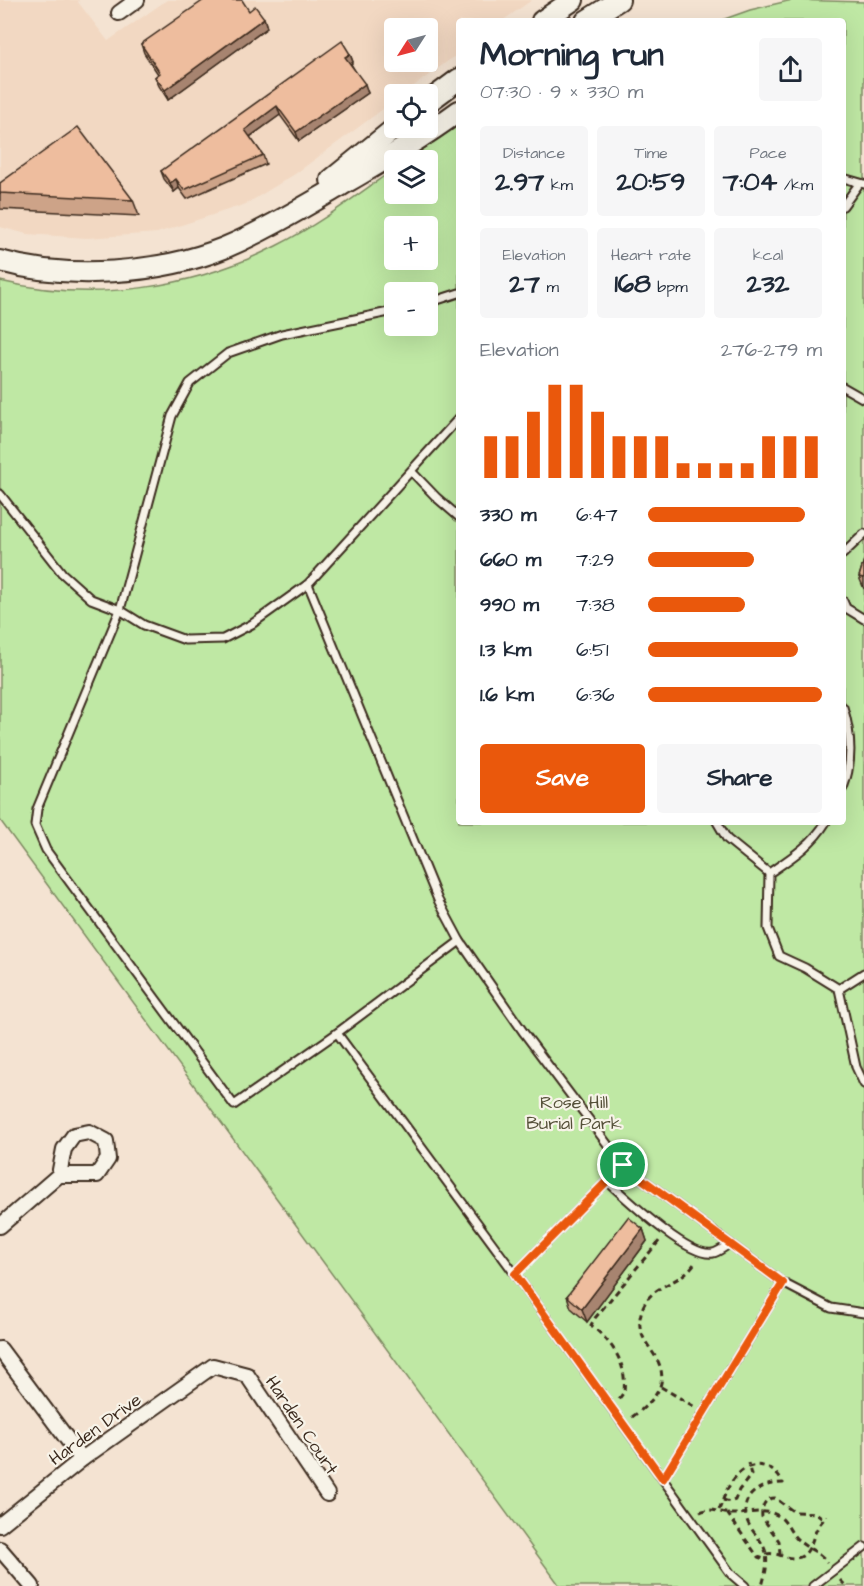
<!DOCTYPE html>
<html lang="en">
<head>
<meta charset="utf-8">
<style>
  :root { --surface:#fff; --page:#f6f6f7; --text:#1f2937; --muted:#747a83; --accent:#ea580c }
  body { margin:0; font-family:"Architects Daughter",sans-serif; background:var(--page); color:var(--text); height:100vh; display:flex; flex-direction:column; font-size:22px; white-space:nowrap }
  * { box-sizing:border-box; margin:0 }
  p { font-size:20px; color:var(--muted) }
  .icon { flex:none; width:33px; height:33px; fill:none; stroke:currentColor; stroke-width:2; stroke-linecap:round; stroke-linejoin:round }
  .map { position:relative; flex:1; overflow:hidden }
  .details { position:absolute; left:456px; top:18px; width:390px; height:807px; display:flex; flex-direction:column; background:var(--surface); border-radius:6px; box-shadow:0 6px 24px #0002 }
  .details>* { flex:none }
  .needle { width:39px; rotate:234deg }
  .buttons { position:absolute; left:384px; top:18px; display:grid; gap:12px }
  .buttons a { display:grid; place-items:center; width:54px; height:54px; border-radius:6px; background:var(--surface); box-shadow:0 6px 24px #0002; font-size:30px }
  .pin { position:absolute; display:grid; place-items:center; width:51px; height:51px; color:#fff; margin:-26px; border:3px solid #fff; border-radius:50%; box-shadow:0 2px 6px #0007 }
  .round { display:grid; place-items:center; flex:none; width:63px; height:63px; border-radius:6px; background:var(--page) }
  .summary { display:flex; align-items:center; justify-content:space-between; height:102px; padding:0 24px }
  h1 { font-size:33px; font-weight:700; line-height:45px }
  .metrics { display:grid; grid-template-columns:repeat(3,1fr); gap:9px; height:102px; padding:6px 24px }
  .metrics div { display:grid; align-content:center; border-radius:6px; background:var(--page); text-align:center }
  .metrics b { font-size:26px; font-weight:700 }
  .metrics small { font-size:16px; font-weight:400 }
  .metrics p { font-size:16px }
  .chart { height:168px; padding:12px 24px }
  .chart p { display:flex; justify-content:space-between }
  .chart svg { width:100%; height:108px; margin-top:6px; stroke:var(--accent); stroke-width:6 }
  .button { display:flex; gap:12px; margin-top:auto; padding:12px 24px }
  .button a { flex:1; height:69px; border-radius:6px; background:var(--accent); color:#fff; font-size:24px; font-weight:700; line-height:69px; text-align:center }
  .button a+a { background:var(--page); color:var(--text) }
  ul { padding:0 24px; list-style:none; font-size:20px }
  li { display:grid; grid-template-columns:96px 72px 1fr; align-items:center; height:45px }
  li i { height:15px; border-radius:8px; background:var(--accent) }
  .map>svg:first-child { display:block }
  .built { fill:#f2d8c2; fill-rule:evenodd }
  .green { fill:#bfe8a4; stroke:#7d8961; stroke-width:1.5; fill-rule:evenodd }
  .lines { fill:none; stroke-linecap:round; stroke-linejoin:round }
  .service-casing { stroke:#3b2a1e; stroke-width:11 }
  .minor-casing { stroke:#3b2a1e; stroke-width:18 }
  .secondary-casing { stroke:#3b2a1e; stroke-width:24 }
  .path { stroke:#3b2a1e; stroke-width:3; stroke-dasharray:6 4.5; stroke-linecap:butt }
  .service { stroke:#f7f3e8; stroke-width:7 }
  .minor { stroke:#f7f3e8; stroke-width:14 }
  .secondary { stroke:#f7f3e8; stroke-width:20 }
  .wall { fill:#cda388; stroke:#3b2a1e; stroke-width:1.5 }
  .shaded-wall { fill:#a7846f; stroke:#3b2a1e; stroke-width:1.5 }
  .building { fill:#eebd9e; stroke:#3b2a1e; stroke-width:1.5 }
  .route-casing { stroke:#fff; stroke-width:12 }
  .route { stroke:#ea580c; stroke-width:8 }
  .labels { text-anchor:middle; stroke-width:4.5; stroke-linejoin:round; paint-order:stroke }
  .park-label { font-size:18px; fill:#555039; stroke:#f7f3e8 }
  .street-label { font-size:18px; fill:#3b2a1e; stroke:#f7f3e8 }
</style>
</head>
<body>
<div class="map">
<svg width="864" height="1586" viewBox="0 0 864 1586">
  <rect width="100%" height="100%" fill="#f4e3d2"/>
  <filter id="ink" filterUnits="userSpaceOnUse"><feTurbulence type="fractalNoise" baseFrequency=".0167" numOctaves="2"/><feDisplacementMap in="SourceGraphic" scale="12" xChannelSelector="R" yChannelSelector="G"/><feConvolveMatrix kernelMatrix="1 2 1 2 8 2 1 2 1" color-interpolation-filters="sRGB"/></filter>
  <g filter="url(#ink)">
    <path class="built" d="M 0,0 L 79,0 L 78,2 L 108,41 L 167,0 L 532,0 L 502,21 L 459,21 L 459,53 L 403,94 L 394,94 L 394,101 L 295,174 L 246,204 L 157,233 L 87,238 L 27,234 L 0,227 ZM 394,28 L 428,28 L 428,62 L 394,62 Z"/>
    <path class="green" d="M 792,0 L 864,2 L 864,1586 L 560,1586 L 0,820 L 0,281 C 92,303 192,289 276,246 C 318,225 356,196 394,169 L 394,194 L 428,194 L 428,160 L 407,160 L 459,124 L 459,822 L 843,822 L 843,21 L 719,21 L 750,10 ZM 394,226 L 428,226 L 428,260 L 394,260 ZM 394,292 L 428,292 L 428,326 L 394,326 Z"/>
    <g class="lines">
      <defs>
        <g id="service">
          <path d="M 843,178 L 864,184"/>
          <path d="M 843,206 L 859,184"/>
          <path d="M 428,303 L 459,293"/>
          <path d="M 394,311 L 282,334 L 228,353 L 190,383 L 172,416 L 120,610 L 37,809 L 35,825 L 46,850 L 234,1105 L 337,1033 L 460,941"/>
          <path d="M 843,387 L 864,399"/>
          <path d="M 412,472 L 437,498 L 459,517"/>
          <path d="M 0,494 L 62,573 L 91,599 L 120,610 L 144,625 L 185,640 L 223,639 L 252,624 L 308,584 L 459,418"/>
          <path d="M 843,554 L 864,534"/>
          <path d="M 308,584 L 438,900 L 460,941 L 524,1033 L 623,1165 L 783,1283 L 831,1308 L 864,1313"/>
          <path d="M 843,601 L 846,608 L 864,619"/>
          <path d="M 843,707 C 851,733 853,762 843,788"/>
          <path d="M 717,822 L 727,839 L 769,873"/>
          <path d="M 826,822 C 812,845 791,858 769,873 L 768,928 L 779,956 L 805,968 L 839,989"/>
          <path d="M 864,973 L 839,989 L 856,1067 L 864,1084"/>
          <path d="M 337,1033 L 515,1274 L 731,1574 L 745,1586"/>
          <path d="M 607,1181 C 626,1198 688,1258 713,1253 C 719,1252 725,1246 730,1244"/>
          <path d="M 515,1274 L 623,1165"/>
          <path d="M 663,1479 L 783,1283"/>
          <path d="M 813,1586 L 864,1547"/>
        </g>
        <g id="minor">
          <path d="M 119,13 L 137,0"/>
          <path d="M 0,1226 L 59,1175 L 64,1149 L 74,1135 L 89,1132 L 106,1141 L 108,1159 L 97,1175 L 59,1175"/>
          <path d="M 0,1349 L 82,1459"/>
          <path d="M 0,1525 L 82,1459 L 213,1366 L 247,1375 L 327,1494"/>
          <path d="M 0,1549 L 32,1586"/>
        </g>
        <g id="secondary">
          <path d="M 542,21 L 573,0"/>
          <path d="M 586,21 L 619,0"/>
          <path d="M 428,102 L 459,79"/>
          <path d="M 331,180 L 395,128"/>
          <path d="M 0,261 C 67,280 159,274 224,248 C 264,231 302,208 340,186 C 381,162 421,139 459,111"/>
        </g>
      </defs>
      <use href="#service" class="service-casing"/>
      <use href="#minor" class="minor-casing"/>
      <use href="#secondary" class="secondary-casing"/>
      <g class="path">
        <path d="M 661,1387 L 695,1407"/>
        <path d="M 619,1399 L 624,1392 C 627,1362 613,1344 591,1325 L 595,1318 L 660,1240"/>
        <path d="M 632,1417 C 654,1401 672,1383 655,1356 C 647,1343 638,1334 640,1318 C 646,1281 679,1289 696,1261"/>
        <path d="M 723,1500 L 730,1502 L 735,1500 L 739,1490 L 751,1475 L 748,1463"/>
        <path d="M 719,1510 C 723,1500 726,1489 733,1480 C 748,1459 771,1461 783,1483 C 762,1483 738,1495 747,1520 C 751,1532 763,1540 766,1553 C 768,1565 765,1575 762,1586"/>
        <path d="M 700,1512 C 712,1507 719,1513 731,1514 C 748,1515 771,1505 784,1521 C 789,1527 792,1535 798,1540 C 808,1550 818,1550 827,1562"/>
        <path d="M 727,1513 L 758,1557 L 767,1560"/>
        <path d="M 766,1554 C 777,1552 783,1558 794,1558 C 811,1558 811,1538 818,1527 C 820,1523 824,1519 827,1516"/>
        <path d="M 780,1554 L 779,1541 L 762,1517 C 761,1508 764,1498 775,1498 L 794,1512 L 816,1513 L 824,1519"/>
        <path d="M 840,1580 L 846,1586"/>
      </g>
      <use href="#service" class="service"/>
      <use href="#minor" class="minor"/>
      <use href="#secondary" class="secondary"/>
    </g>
    <g class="wall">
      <path d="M 249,11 L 264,18 L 267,28 L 168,100 L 159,86 L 155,77 L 158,74 L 144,53 L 141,44 Z"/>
      <path d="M 350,54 L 353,62 L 351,64 L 368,93 L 299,141 L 280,115 L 250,137 L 263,155 L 266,164 L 187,199 L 179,188 L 174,192 L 164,179 L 161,171 Z"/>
      <path d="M 0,183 L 133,200 L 139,216 L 0,209 Z"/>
      <path d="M 864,560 L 864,589 L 859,577 Z"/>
      <path d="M 643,1229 L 647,1241 L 587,1322 L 571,1308 L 567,1296 Z"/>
    </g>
    <g class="shaded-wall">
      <path d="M 264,18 L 267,28 L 168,100 L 165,90 Z"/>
      <path d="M 350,54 L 353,62 L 349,65 L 345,57 Z"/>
      <path d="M 365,84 L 368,93 L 299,141 L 296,132 Z"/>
      <path d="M 277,106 L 280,115 L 248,138 L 245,130 Z"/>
      <path d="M 176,179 L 179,188 L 174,192 L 170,183 Z"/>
      <path d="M 643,1229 L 647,1241 L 587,1322 L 582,1309 Z"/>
    </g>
    <g class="building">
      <path d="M 204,0 L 242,0 L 249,11 L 255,6 L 264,18 L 165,90 L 155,77 L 160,73 L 141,44 Z"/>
      <path d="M 342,41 L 350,54 L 345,57 L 365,84 L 296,132 L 277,106 L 245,130 L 263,155 L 184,190 L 176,179 L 170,183 L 161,171 Z"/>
      <path d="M 78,127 L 133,200 L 0,193 L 0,183 Z"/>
      <path d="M 864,560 L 864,578 L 859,577 Z"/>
      <path d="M 628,1217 L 643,1229 L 582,1309 L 567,1296 Z"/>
    </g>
  </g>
  <g class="lines" filter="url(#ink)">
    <defs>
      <path id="route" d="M 623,1165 L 783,1283 L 663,1479 L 515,1274 Z"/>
    </defs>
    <use href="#route" class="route-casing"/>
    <use href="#route" class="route"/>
  </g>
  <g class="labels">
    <g class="park-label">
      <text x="574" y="1108">Rose Hill<tspan x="574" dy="21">Burial Park</tspan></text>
    </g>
    <g class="street-label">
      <text transform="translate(302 1425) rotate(56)" y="6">Harden Court</text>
      <text transform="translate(95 1429) rotate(-36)" y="6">Harden Drive</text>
    </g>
  </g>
</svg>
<div class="buttons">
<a><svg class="needle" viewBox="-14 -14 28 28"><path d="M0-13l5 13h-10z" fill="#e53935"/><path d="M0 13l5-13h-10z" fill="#747a83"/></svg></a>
<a><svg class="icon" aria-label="locate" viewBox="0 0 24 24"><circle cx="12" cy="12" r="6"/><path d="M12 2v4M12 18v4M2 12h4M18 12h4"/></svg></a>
<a><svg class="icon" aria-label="layers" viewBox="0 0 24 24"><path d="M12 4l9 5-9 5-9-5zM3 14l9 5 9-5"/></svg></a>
<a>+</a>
<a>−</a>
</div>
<div class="pin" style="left:623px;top:1165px;background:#1e9e55"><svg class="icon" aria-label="arrive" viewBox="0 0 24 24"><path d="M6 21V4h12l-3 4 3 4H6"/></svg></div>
<section class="details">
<div class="summary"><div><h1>Morning run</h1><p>07:30 · 9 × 330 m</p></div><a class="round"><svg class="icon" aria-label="share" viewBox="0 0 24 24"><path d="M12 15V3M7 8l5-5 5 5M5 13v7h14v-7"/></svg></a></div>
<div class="metrics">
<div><p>Distance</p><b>2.97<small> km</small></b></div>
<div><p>Time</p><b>20:59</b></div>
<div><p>Pace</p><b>7:04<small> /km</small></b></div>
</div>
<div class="metrics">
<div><p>Elevation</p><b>27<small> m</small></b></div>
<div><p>Heart rate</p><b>168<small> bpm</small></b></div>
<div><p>kcal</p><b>232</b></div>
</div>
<div class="chart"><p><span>Elevation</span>276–279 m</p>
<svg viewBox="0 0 160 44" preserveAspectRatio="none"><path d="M5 44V27M15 44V27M25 44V17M35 44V6M45 44V6M55 44V17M65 44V27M75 44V27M85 44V27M95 44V38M105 44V38M115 44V38M125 44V38M135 44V27M145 44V27M155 44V27"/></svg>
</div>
<ul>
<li><b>330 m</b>6:47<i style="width:90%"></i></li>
<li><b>660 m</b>7:29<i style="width:61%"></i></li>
<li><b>990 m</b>7:38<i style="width:56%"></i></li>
<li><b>1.3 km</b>6:51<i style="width:86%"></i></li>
<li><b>1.6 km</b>6:36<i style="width:100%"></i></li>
</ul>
<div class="button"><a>Save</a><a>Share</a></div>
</section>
</div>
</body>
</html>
